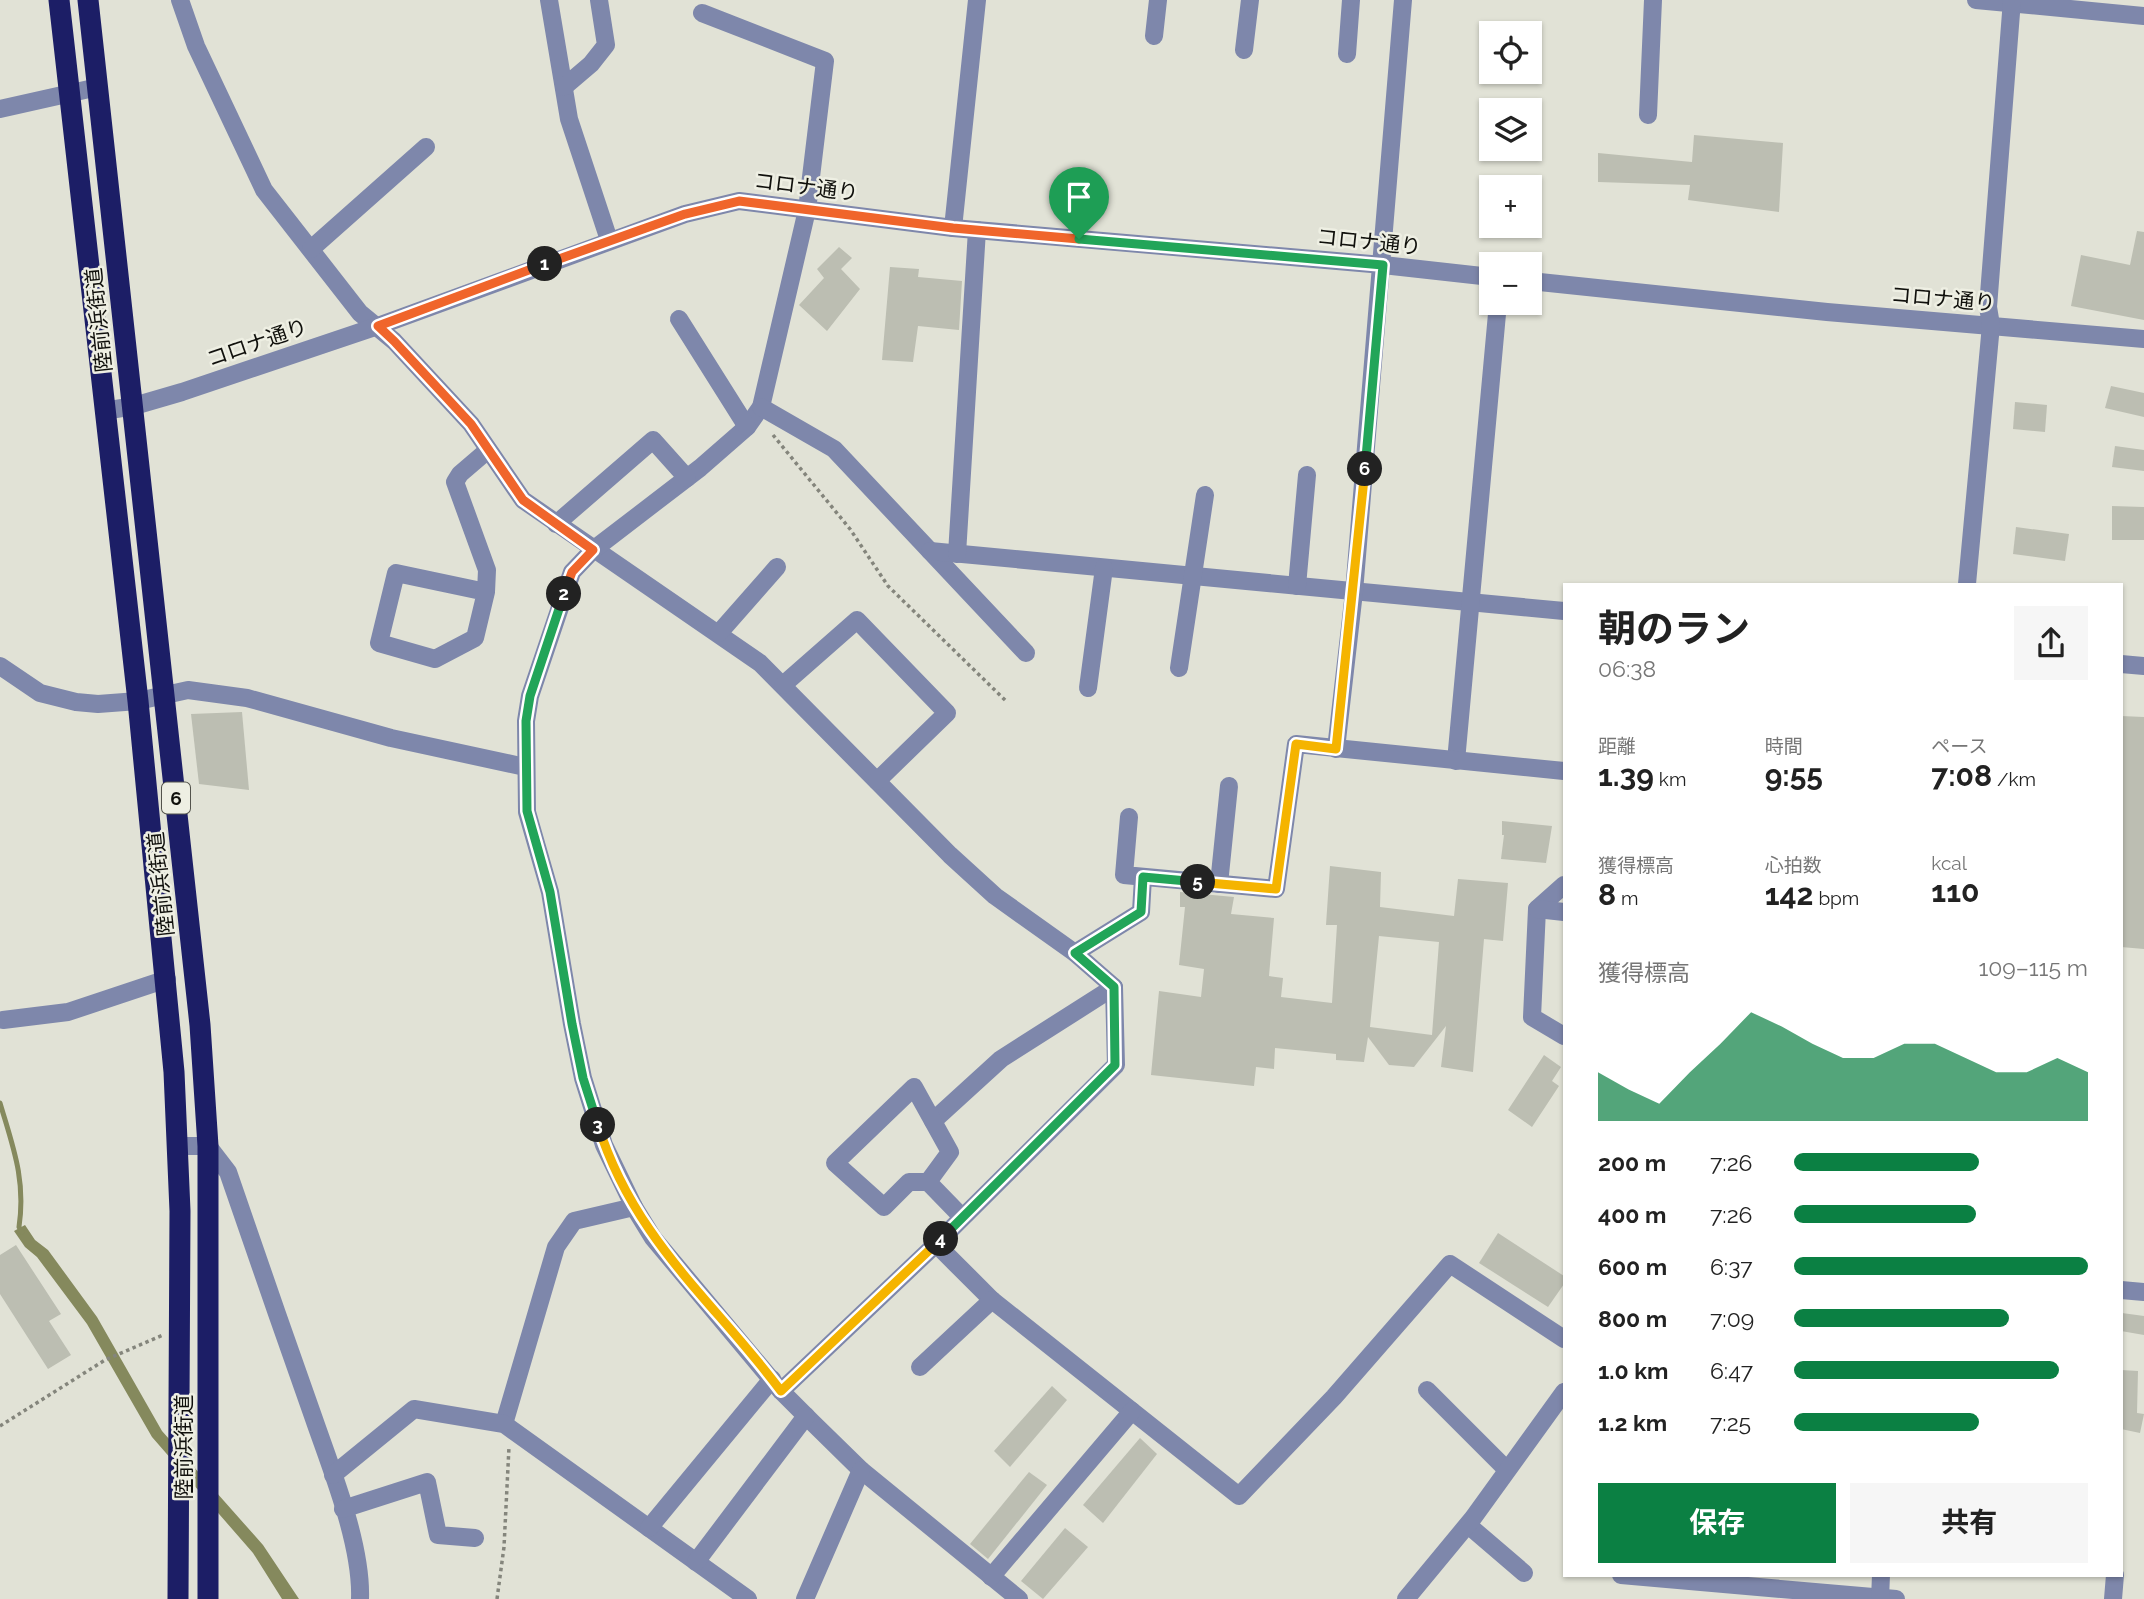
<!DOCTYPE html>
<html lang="ja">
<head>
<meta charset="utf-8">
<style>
  :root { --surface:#fff; --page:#f6f6f6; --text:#222; --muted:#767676; --accent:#0b8043 }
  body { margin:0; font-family:Raleway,"Noto Sans JP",sans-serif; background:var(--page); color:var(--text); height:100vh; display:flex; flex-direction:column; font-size:26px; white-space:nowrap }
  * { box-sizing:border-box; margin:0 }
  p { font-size:23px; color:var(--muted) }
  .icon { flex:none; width:38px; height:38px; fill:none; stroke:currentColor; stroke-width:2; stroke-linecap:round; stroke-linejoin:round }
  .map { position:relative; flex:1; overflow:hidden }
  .sheet { position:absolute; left:1563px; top:583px; width:560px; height:994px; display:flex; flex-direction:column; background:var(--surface); border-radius:0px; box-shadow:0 2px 5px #0004 }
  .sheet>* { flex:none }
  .buttons { position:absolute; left:1479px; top:21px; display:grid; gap:14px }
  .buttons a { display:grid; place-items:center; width:63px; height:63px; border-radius:0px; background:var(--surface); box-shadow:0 2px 5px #0004; font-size:35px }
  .pin { position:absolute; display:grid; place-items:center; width:60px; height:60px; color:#fff; margin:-72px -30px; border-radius:50% 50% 50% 0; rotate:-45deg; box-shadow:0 0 7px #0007 }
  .pin .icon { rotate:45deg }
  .km { position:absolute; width:35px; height:35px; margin:-18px; border-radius:50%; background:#222; color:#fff; font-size:19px; line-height:35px; text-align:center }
  .round { display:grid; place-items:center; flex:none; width:74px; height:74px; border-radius:0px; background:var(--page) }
  .summary { display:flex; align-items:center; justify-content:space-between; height:119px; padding:0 35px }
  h1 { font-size:38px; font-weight:700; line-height:52px }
  .stats { display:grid; grid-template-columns:repeat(3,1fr); gap:10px; height:119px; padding:7px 35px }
  .stats div { display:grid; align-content:center }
  .stats b { font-size:30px; font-weight:700 }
  .stats small { font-size:19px; font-weight:400 }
  .stats p { font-size:19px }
  .chart { height:196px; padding:14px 35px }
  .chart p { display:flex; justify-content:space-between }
  .chart svg { width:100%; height:126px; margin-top:7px; fill:var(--accent); opacity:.7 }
  .cta { display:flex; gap:14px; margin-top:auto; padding:14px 35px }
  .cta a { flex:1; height:80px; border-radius:0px; background:var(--accent); color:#fff; font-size:28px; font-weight:700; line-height:80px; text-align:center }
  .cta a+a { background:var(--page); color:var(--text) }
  ul { padding:0 35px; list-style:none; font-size:23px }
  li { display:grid; grid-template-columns:112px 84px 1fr; align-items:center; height:52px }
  li i { height:18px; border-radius:9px; background:var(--accent) }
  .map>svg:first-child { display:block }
  .water { fill:#85895d }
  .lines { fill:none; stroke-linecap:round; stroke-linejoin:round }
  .stream { stroke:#85895d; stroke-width:5 }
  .building { fill:#bcbeb2; fill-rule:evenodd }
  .path { stroke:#84857c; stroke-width:3.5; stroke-dasharray:3.5 3.5; stroke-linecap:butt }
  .minor { stroke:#7e87ab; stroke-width:18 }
  .highway { stroke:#1c1e66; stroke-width:21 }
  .split-1-casing { stroke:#fff; stroke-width:14 }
  .split-2-casing { stroke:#fff; stroke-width:14 }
  .split-3-casing { stroke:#fff; stroke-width:14 }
  .split-4-casing { stroke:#fff; stroke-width:14 }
  .split-5-casing { stroke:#fff; stroke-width:14 }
  .split-6-casing { stroke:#fff; stroke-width:14 }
  .split-7-casing { stroke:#fff; stroke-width:14 }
  .split-1 { stroke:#f0652b; stroke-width:9 }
  .split-2 { stroke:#f0652b; stroke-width:9 }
  .split-3 { stroke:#22a559; stroke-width:9 }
  .split-4 { stroke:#f5b400; stroke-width:9 }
  .split-5 { stroke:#22a559; stroke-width:9 }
  .split-6 { stroke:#f5b400; stroke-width:9 }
  .split-7 { stroke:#22a559; stroke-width:9 }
  .labels { text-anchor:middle; stroke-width:5; stroke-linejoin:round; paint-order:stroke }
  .shield { fill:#eeefe3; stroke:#53534c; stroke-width:2 }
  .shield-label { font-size:19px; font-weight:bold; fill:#10100c }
  .street-label { font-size:21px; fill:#10100c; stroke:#eeefe3 }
</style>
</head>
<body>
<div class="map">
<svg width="2144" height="1599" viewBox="0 0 2144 1599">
  <rect width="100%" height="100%" fill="#e1e2d6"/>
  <path class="water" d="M 25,1225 L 35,1240 L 48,1250 L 97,1317 L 162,1431 L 263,1545 L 299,1599 L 282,1599 L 253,1553 L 152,1437 L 87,1324 L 37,1257 L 25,1247 L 14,1231 Z"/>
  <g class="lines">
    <path class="stream" d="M 0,1103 C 13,1147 26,1180 19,1227 L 22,1232"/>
  </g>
  <g class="building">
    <path d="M 1694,135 L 1783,143 L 1779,212 L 1688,200 L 1690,185 L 1598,182 L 1598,153 L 1692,162 Z"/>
    <path d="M 2137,231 L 2144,232 L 2144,320 L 2071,306 L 2081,255 L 2130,265 Z"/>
    <path d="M 839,247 L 852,258 L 841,269 L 860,289 L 827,331 L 799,305 L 824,278 L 817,269 Z"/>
    <path d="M 890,267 L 919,269 L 918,277 L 962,281 L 959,330 L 918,326 L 913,362 L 882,360 Z"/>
    <path d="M 2111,386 L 2144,393 L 2144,417 L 2105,408 Z"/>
    <path d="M 2015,402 L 2047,405 L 2045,432 L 2013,429 Z"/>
    <path d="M 2115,446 L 2144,450 L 2144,471 L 2112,467 Z"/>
    <path d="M 2112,506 L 2144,507 L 2144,540 L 2112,540 Z"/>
    <path d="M 2016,527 L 2069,534 L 2065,561 L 2013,554 Z"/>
    <path d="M 242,712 L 249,790 L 199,784 L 191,714 Z"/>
    <path d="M 2121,716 L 2144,717 L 2144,949 L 2121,947 Z"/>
    <path d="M 1502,821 L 1552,826 L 1546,863 L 1501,859 L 1504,835 L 1502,835 Z"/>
    <path d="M 1330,866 L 1381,872 L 1380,907 L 1454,916 L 1458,879 L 1508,883 L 1503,941 L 1484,939 L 1473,1072 L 1441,1067 L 1446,1026 L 1414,1067 L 1389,1065 L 1368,1037 L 1364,1062 L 1336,1060 L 1336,1054 L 1275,1048 L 1274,1069 L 1256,1067 L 1254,1086 L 1151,1075 L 1159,991 L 1201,997 L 1204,969 L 1179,965 L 1185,907 L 1180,907 L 1180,892 L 1234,897 L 1231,914 L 1274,918 L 1269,976 L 1283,978 L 1281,997 L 1332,1003 L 1337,925 L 1326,925 ZM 1379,936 L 1439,942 L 1432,1035 L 1370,1027 Z"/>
    <path d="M 1544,1055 L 1561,1067 L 1552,1081 L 1559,1086 L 1532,1127 L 1508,1110 Z"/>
    <path d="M 1498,1233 L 1564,1276 L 1564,1284 L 1548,1307 L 1479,1263 Z"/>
    <path d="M 16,1245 L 61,1314 L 49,1321 L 71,1355 L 48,1369 L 0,1294 L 0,1255 Z"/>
    <path d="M 2122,1313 L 2144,1316 L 2144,1335 L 2121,1331 Z"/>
    <path d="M 2121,1370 L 2138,1371 L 2137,1413 L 2144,1414 L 2140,1433 L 2121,1429 Z"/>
    <path d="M 1052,1386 L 1067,1400 L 1010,1467 L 994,1451 Z"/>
    <path d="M 1140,1438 L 1157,1454 L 1103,1523 L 1083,1505 Z"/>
    <path d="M 1029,1472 L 1047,1485 L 988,1559 L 970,1544 Z"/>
    <path d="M 1065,1528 L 1088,1547 L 1043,1599 L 1021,1581 Z"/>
  </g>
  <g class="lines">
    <g class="path">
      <path d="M 773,435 L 850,529 L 888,586 L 1006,701"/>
      <path d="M 0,1426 L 105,1360 L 163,1335"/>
      <path d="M 497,1599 L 504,1547 L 509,1447"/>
    </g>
    <g class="minor">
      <path d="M 180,0 L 196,46 L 264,190 L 360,313 L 394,341 L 471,424 L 523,500 L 760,663 L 950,855 L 995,896 L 1075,953 L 1114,987 L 1116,1065 L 936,1244 L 781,1391"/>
      <path d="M 549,0 L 569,119 L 609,240"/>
      <path d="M 1976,0 L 2144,16"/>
      <path d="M 702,13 L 825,61 L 807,210 L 761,407 L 747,427 L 700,468 L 593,550 L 572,572 L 530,696 L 526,721 L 527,812 L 550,892 L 572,1024 L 583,1078 L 604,1145 L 634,1207 L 653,1238 L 781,1391 L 812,1422 L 861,1470 L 1019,1599"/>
      <path d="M 1154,36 L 1158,0"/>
      <path d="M 1244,50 L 1250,0"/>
      <path d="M 1347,54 L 1351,0"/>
      <path d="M 564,87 L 591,64 L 606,45 L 599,0"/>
      <path d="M 0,109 L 98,87"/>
      <path d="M 1648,115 L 1653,0"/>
      <path d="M 953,228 L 977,0"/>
      <path d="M 311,249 L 426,147"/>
      <path d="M 1530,281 L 1827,312 L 2144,339"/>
      <path d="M 679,319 L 747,427"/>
      <path d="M 761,407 L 834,449 L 1026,653"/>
      <path d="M 104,411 L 134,406 L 182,392 L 378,326 L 685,214 L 739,201 L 953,228 L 1383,265 L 1491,277"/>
      <path d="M 556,524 L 653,440 L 687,478"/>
      <path d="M 930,551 L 1564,611"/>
      <path d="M 957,554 L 977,230"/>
      <path d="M 1967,584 L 1991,325 L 1988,307 L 2012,0"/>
      <path d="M 1297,586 L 1307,475"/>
      <path d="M 486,592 L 396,573 L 379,643 L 435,659 L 475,638 L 486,592 L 487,570 L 455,482 L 460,474 L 488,450"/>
      <path d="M 719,633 L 777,567"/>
      <path d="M 2121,664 L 2144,666"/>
      <path d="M 0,666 L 40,693 L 76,702 L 98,704 L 138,701 L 188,690 L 247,698 L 391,738 L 525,767"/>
      <path d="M 1179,668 L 1205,495"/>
      <path d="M 783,685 L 857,620 L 947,713 L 877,781"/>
      <path d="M 1088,688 L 1104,568"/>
      <path d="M 1336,749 L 1354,592 L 1403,0"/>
      <path d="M 1456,761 L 1498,303"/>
      <path d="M 1129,817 L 1124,875 L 1276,889 L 1296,744 L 1564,771"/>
      <path d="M 1219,884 L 1229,786"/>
      <path d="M 1564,885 L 1537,909 L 1532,1017 L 1564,1036"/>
      <path d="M 1537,909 L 1564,912"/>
      <path d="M 1075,953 L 1141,912 L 1143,877"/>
      <path d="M 3,1020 L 68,1012 L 167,979"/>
      <path d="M 933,1121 L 1001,1059 L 1114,987"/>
      <path d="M 177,1146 L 208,1146 L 228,1172 C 256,1254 285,1337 314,1419 C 332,1471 362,1545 360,1599"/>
      <path d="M 928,1182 L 950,1152 L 914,1087 L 835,1163 L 884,1207 L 909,1182 L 928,1182 L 962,1217"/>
      <path d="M 936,1244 L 992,1300 L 1239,1496 L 1334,1397 L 1450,1264 L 1564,1339"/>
      <path d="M 2121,1290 L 2144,1292"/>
      <path d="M 920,1367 L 992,1300"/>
      <path d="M 1427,1390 L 1507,1470"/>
      <path d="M 504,1424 L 556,1247 L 574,1221 L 634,1207"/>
      <path d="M 333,1475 L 414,1409 L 504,1424 L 748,1599"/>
      <path d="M 343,1509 L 427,1482 L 438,1535 L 475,1538"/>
      <path d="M 1468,1525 L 1524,1573"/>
      <path d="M 649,1528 L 772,1379"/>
      <path d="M 696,1562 L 806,1416"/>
      <path d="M 1621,1575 L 1896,1599"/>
      <path d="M 991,1577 L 1132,1411"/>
      <path d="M 805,1599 L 861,1470"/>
      <path d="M 1406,1599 L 1473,1518 L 1564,1392"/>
      <path d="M 1880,1599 L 1881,1575"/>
      <path d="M 2113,1599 L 2115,1575"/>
    </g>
    <g class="highway">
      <path d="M 59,0 L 138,701 L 174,1072 L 180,1211 L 178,1599"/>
      <path d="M 88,0 L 200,1025 L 208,1146 L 208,1599"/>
    </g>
  </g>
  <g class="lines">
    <defs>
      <path id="split-1" d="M 545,264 L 685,214 L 739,201 L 953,228 L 1079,239"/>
      <path id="split-2" d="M 545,264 L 378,326 L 394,341 L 471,424 L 523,500 L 593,550 L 572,572 L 564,594"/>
      <path id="split-3" d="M 564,594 L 530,696 L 526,721 L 527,811 L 550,892 L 572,1024 L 583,1078 L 598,1125"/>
      <path id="split-4" d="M 598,1125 C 634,1240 713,1300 781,1391 L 941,1239"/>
      <path id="split-5" d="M 941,1239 L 1115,1065 L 1114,987 L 1075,953 L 1141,912 L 1143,877 L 1198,882"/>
      <path id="split-6" d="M 1198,882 L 1276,889 L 1296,744 L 1336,749 L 1365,469"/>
      <path id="split-7" d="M 1079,239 L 1383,265 L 1365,469"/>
    </defs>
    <use href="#split-1" class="split-1-casing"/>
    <use href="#split-2" class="split-2-casing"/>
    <use href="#split-3" class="split-3-casing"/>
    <use href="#split-4" class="split-4-casing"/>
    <use href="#split-5" class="split-5-casing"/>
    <use href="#split-6" class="split-6-casing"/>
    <use href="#split-7" class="split-7-casing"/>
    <use href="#split-1" class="split-1"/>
    <use href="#split-2" class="split-2"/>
    <use href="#split-3" class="split-3"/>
    <use href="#split-4" class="split-4"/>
    <use href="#split-5" class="split-5"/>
    <use href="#split-6" class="split-6"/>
    <use href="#split-7" class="split-7"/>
  </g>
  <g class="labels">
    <rect class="shield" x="162" y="782.5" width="28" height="31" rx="5"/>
    <g class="shield-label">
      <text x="176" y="805">6</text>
    </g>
    <g class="street-label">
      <text transform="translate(806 187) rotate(7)" y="7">コロナ通り</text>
      <text transform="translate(1369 242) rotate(6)" y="7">コロナ通り</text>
      <text transform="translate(1943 299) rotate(5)" y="7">コロナ通り</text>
      <text transform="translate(99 320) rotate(-96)" y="7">陸前浜街道</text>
      <text transform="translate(257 343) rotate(-19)" y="7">コロナ通り</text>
      <text transform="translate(161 884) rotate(-96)" y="7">陸前浜街道</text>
      <text transform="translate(184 1447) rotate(-90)" y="7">陸前浜街道</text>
    </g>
  </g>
</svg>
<div class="buttons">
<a><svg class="icon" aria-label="locate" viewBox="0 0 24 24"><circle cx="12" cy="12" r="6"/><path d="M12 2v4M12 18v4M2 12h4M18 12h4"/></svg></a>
<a><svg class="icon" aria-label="layers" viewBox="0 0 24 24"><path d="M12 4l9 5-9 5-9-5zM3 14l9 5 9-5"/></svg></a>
<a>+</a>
<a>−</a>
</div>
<div class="pin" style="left:1079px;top:239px;background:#1e9e55"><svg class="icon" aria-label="arrive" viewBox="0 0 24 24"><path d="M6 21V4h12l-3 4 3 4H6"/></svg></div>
<b class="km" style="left:545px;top:264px">1</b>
<b class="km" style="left:564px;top:594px">2</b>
<b class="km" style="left:598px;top:1125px">3</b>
<b class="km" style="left:941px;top:1239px">4</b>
<b class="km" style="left:1198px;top:882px">5</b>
<b class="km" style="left:1365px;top:469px">6</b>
<section class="sheet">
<div class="summary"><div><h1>朝のラン</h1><p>06:38</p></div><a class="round"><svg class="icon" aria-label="share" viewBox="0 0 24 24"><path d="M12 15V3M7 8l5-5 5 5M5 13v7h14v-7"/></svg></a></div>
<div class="stats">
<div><p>距離</p><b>1.39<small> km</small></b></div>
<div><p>時間</p><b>9:55</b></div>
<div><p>ペース</p><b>7:08<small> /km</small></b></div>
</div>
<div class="stats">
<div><p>獲得標高</p><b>8<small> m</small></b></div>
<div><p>心拍数</p><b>142<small> bpm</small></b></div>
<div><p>kcal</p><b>110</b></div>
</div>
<div class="chart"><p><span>獲得標高</span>109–115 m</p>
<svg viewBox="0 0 160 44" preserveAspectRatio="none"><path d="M0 44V27L10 33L20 38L30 27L40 17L50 6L60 11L70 17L80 22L90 22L100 17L110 17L120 22L130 27L140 27L150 22L160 27V44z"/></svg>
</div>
<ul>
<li><b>200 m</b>7:26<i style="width:63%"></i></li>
<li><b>400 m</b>7:26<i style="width:62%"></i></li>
<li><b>600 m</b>6:37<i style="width:100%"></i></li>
<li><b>800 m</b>7:09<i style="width:73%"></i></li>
<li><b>1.0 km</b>6:47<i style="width:90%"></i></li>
<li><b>1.2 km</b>7:25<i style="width:63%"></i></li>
</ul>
<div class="cta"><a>保存</a><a>共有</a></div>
</section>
</div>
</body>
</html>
